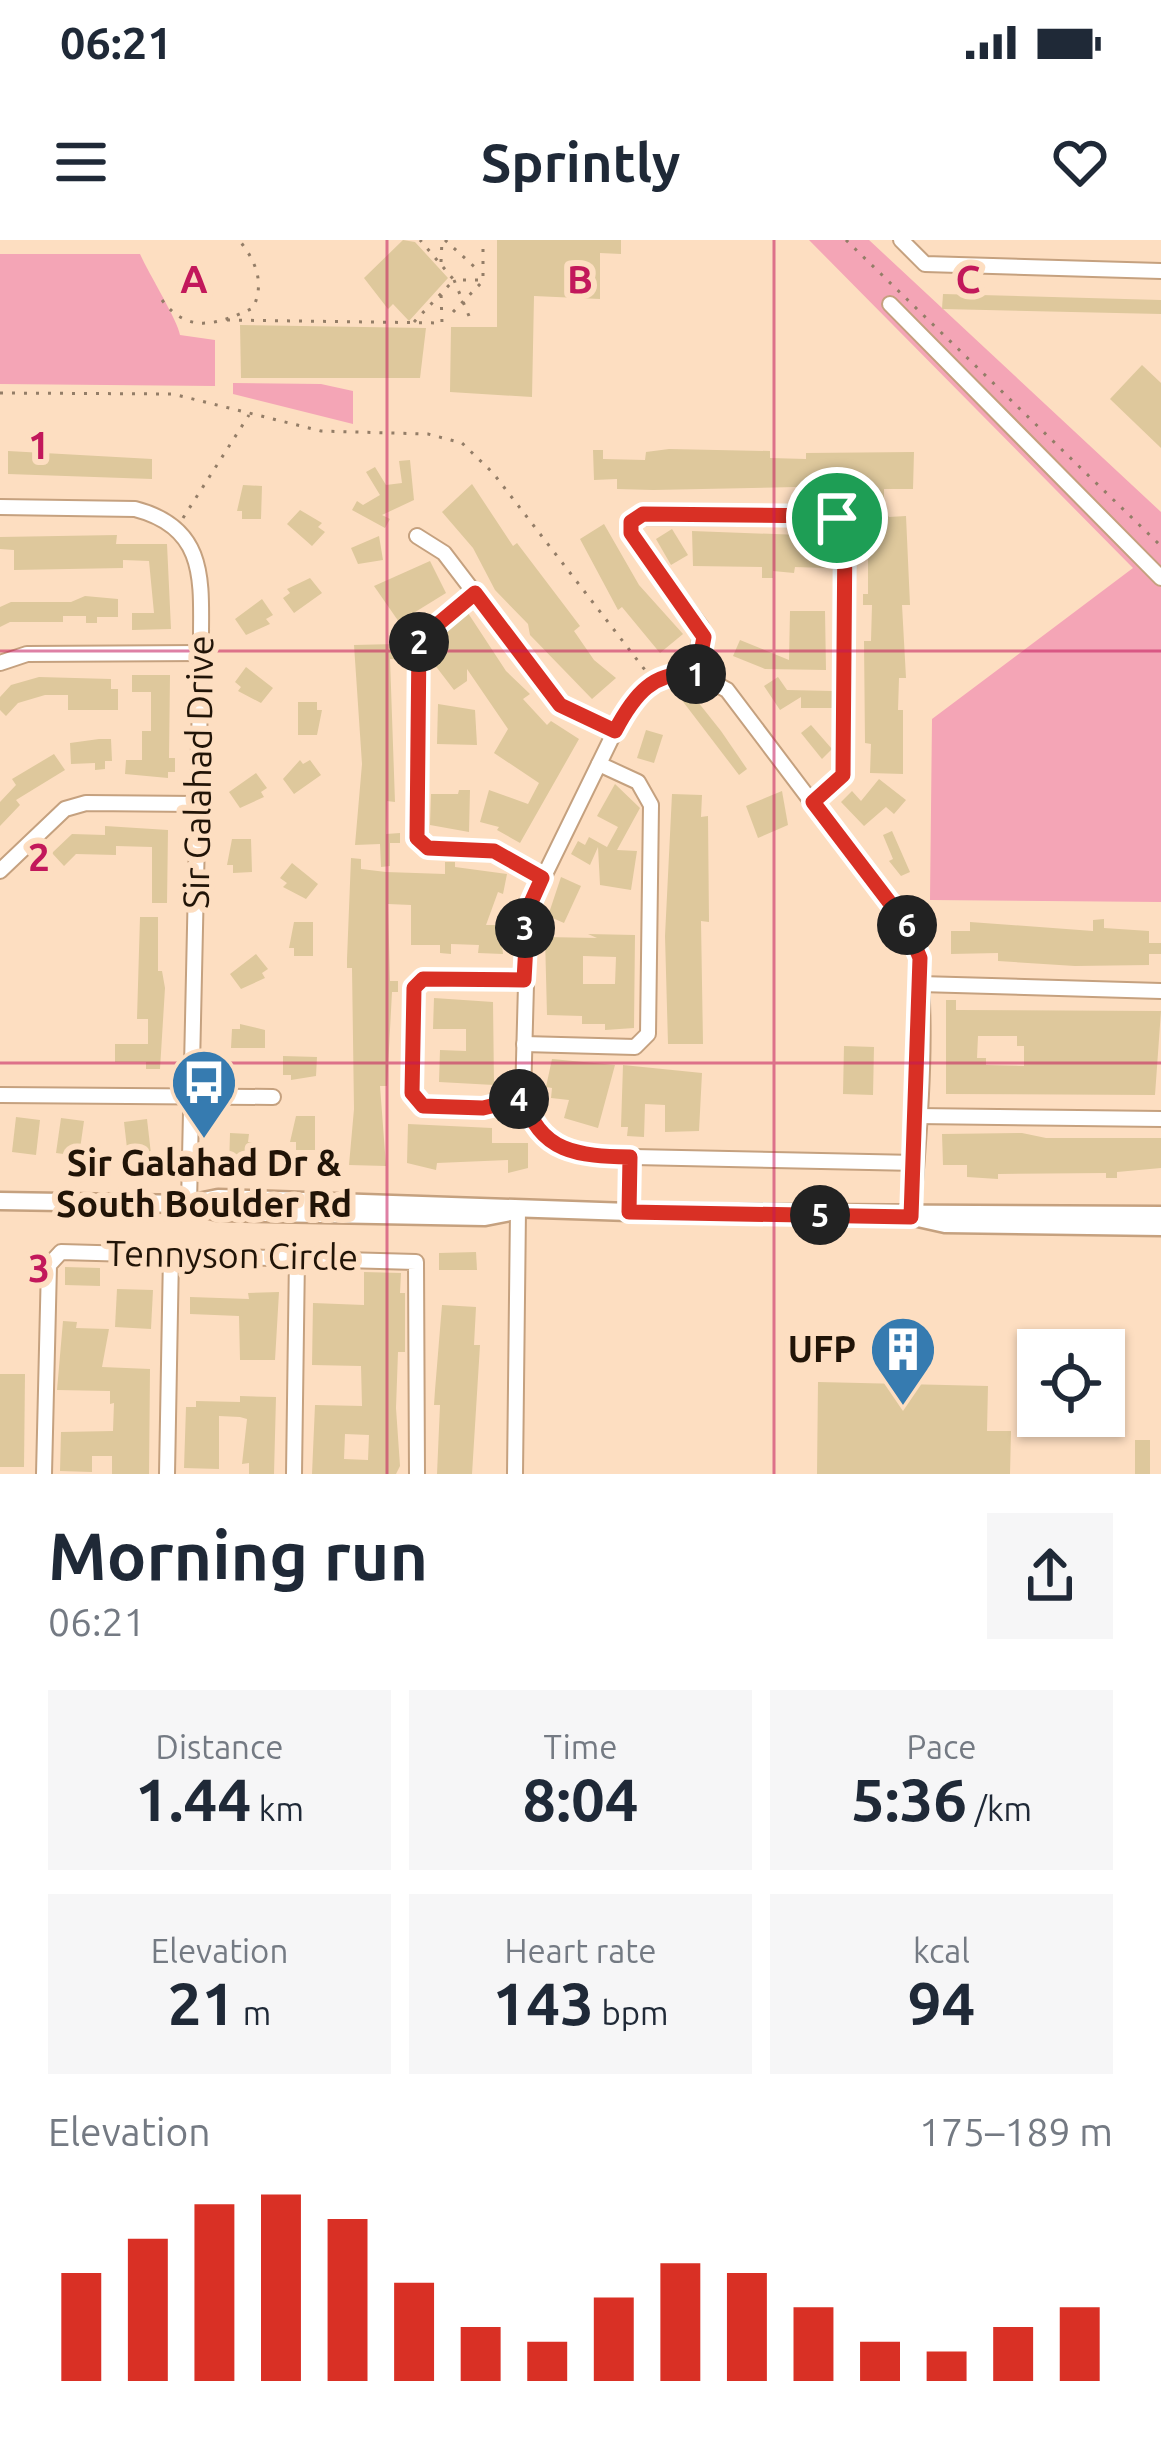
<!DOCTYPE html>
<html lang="en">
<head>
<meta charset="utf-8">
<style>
  :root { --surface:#fff; --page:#f6f6f7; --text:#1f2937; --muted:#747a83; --accent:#d93025 }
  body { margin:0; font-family:Ubuntu,sans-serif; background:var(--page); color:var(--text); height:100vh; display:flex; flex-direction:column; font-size:45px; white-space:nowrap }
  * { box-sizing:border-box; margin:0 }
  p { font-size:39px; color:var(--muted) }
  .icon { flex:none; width:66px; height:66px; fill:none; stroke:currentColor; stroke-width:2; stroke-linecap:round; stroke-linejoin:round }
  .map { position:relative; height:1234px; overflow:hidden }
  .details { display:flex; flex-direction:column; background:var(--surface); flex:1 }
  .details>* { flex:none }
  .tools { position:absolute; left:1017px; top:1089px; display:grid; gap:24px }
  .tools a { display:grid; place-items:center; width:108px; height:108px; border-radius:0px; background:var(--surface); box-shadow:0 3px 9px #0004; font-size:60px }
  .pin { position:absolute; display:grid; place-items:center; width:102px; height:102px; color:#fff; margin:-51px; border:6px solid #fff; border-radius:50%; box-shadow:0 3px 12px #0007 }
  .km { position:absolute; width:60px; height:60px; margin:-30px; border-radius:50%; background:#222; color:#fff; font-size:33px; line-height:60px; text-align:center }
  .round { display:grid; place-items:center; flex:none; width:126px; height:126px; border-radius:0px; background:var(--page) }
  .headline { display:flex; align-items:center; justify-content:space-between; height:204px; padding:0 48px }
  h1 { font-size:66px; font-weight:600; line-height:90px }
  .metrics { display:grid; grid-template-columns:repeat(3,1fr); gap:18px; height:204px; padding:12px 48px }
  .metrics div { display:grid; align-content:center; border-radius:0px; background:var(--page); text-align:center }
  .metrics b { font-size:60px; font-weight:600 }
  .metrics small { font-size:33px; font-weight:400 }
  .metrics p { font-size:33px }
  .chart { height:336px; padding:24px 48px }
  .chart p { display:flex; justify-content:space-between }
  .chart svg { width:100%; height:216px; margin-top:12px; stroke:var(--accent); stroke-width:6 }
  .status { display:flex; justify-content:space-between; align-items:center; height:84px; padding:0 60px; background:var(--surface); direction:ltr }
  .status svg { height:33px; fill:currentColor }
  header { display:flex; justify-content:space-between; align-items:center; height:156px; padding:0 48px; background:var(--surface); font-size:54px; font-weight:600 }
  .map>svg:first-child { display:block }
  .green { fill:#f4a5b6 }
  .building { fill:#dec89c; fill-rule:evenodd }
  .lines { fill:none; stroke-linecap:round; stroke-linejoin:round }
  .minor-casing { stroke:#c5a17f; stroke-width:18 }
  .major-casing { stroke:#c5a17f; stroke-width:21 }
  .path { stroke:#937d67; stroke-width:3; stroke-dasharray:3 9; stroke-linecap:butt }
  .minor { stroke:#fff; stroke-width:14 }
  .major { stroke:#fff; stroke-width:16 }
  .route-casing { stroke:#fff; stroke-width:24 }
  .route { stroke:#d93025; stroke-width:15 }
  .grid { fill:none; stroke:#c2185b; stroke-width:3; stroke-opacity:0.55 }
  .labels { text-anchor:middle; stroke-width:12; stroke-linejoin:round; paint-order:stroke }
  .street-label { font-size:36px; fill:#211407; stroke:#fddec1 }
  .poi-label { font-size:36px; font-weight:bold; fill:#211407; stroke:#fddec1 }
  .grid-label { font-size:39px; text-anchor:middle; font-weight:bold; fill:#c2185b; stroke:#fddec1; stroke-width:12; stroke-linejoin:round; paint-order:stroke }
</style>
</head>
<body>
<div class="status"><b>06:21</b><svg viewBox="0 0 49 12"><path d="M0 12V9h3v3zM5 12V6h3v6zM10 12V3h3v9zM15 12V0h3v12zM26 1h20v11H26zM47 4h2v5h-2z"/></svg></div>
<header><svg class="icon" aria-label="menu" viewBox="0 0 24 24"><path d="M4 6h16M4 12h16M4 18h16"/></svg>Sprintly<svg class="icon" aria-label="heart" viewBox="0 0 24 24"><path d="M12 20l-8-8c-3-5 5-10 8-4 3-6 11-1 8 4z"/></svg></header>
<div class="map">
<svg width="1161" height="1234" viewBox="0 0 1161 1234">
  <rect width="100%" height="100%" fill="#fddec1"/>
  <g class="green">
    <path d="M 809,0 L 869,0 L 1161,272 L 1161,662 L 930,660 L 932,479 L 1133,328 Z"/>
    <path d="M 0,14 L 140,14 C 149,34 178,81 180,95 L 215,100 L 215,146 L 0,144 Z"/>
    <path d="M 233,143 L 321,144 L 353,151 L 353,184 L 233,154 Z"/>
  </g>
  <g class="building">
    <path d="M 403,0 L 415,2 L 448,38 L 409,81 L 393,64 L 388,69 L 364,38 Z"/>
    <path d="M 497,0 L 621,0 L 621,14 L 600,13 L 600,59 L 534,56 L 532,157 L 450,152 L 451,87 L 497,87 Z"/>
    <path d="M 943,54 L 1161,60 L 1161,74 L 942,69 Z"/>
    <path d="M 240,85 L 426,88 L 420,138 L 241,138 Z"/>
    <path d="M 1142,125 L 1161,143 L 1161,208 L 1110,159 Z"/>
    <path d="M 669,209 L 770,211 L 770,218 L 806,219 L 806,213 L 914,212 L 913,249 L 884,249 L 884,270 L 889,277 L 906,276 L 910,365 L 902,365 L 906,438 L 899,438 L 898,470 L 903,470 L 903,534 L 870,533 L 871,504 L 865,503 L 864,401 L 871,401 L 872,365 L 863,365 L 863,354 L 868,354 L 868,309 L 874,309 L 873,247 L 841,246 L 841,254 L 796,247 L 653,250 L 617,249 L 617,239 L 594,240 L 593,210 L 603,210 L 603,219 L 645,220 L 646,212 Z"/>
    <path d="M 8,211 L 152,219 L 152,239 L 8,234 Z"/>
    <path d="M 410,220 L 414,260 L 382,275 L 390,279 L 385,288 L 352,270 L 357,261 L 363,265 L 380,255 L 366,232 L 375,227 L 386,245 L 402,243 L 399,221 Z"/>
    <path d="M 472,244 L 513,306 L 517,303 L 580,386 L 574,391 L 594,420 L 616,438 L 592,459 L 530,395 L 528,384 L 495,350 L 473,308 L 442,272 Z"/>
    <path d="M 243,245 L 262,246 L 261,279 L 242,279 L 242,271 L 237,271 Z"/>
    <path d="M 300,270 L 322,283 L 318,287 L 325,292 L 312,306 L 287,284 Z"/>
    <path d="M 604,284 L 639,345 L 683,394 L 660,413 L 622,367 L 618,370 L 580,299 Z"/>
    <path d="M 672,289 L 688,315 L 671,325 L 656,299 Z"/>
    <path d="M 692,291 L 827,296 L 826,328 L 795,327 L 794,333 L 773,331 L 773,338 L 762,338 L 762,327 L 693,326 Z"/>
    <path d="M 117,295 L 116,304 L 167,304 L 171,389 L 132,390 L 132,373 L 154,373 L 149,321 L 123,320 L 123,328 L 14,330 L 14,310 L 0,309 L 0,297 Z"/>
    <path d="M 379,296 L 383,320 L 358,324 L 351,308 Z"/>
    <path d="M 430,321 L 446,353 L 399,382 L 374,346 Z"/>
    <path d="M 310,338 L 322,353 L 294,373 L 283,358 L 290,353 L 287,349 Z"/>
    <path d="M 85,356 L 118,359 L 118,377 L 97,377 L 97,383 L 86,383 L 86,376 L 63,376 L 63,382 L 10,382 L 0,387 L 0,367 L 11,362 L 71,362 Z"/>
    <path d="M 262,359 L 273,375 L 266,379 L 270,384 L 246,395 L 235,379 Z"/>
    <path d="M 790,371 L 825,371 L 826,430 L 765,429 L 733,416 L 740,400 L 789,420 Z"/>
    <path d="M 468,373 L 506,431 L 530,454 L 523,459 L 547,485 L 551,481 L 579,499 L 520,603 L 497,590 L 499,587 L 480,582 L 489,550 L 528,564 L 539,543 L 494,513 L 508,489 L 467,429 L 467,441 L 454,450 L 431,420 L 443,410 L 436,400 Z"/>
    <path d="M 395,404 L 395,419 L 390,419 L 395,562 L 387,561 L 386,594 L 400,593 L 400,603 L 390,603 L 390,626 L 381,627 L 380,604 L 355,605 L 362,524 L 354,405 Z"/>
    <path d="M 246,427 L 273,448 L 261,463 L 238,451 L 241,447 L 235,442 Z"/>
    <path d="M 132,435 L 170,435 L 169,518 L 175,518 L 175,532 L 168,532 L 168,538 L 125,534 L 126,520 L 142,520 L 142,491 L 151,491 L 151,452 L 132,452 Z"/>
    <path d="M 39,437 L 111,439 L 111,449 L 118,449 L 118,470 L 68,470 L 68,455 L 45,455 L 18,463 L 6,476 L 0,470 L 0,457 L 11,445 Z"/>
    <path d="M 778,437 L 787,450 L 833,451 L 832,468 L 801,468 L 801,457 L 780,470 L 764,446 Z"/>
    <path d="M 690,452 L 721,491 L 747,529 L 739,535 L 681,459 Z"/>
    <path d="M 298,462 L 317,462 L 317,470 L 322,470 L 317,495 L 298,495 Z"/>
    <path d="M 438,464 L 475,470 L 477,505 L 437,504 Z"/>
    <path d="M 811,485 L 832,509 L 822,519 L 801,493 Z"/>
    <path d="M 646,490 L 663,495 L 654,523 L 637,518 Z"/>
    <path d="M 99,499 L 111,499 L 112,521 L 105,521 L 105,529 L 95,530 L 95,523 L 71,524 L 70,503 Z"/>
    <path d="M 54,514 L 65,530 L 16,560 L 20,565 L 0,586 L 0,562 L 16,545 L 12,539 Z"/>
    <path d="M 300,520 L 303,524 L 310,520 L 321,535 L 294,554 L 283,539 Z"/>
    <path d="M 256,533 L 267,548 L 261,552 L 264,557 L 240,568 L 229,552 Z"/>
    <path d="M 879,539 L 906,560 L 894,574 L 886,567 L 864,586 L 841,562 L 852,551 L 861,561 Z"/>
    <path d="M 615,544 L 640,568 L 617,610 L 637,611 L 631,650 L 600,645 L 598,607 L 590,625 L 571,614 L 578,601 L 585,605 L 589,597 L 607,607 L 618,587 L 597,576 Z"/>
    <path d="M 459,550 L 470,550 L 469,592 L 430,585 L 431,554 L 458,554 Z"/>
    <path d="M 782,551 L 788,585 L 758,598 L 746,566 Z"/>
    <path d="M 672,554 L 702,555 L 701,577 L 708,576 L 709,682 L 701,681 L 703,804 L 668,804 L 665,696 Z"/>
    <path d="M 105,586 L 168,590 L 167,663 L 152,663 L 152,607 L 116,606 L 116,615 L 76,614 L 64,626 L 52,613 L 72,594 L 105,595 Z"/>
    <path d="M 892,591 L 910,632 L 901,636 L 889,621 L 893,619 L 883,595 Z"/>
    <path d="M 232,599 L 251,599 L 252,632 L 233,633 L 233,625 L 227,625 Z"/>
    <path d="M 351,618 L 361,619 L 361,629 L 386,632 L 445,634 L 445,622 L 455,622 L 455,627 L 507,634 L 503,654 L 498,652 L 486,685 L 500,685 L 503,714 L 478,713 L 479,705 L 451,704 L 451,714 L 440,713 L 440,705 L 411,705 L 411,665 L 388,664 L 390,741 L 398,741 L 398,752 L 392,752 L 387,846 L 380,846 L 386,926 L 349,925 L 354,869 L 352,728 L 347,728 L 347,719 Z"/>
    <path d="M 292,623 L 318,644 L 306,659 L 283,647 L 287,643 L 280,638 Z"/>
    <path d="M 561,637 L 581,646 L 564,683 L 548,676 Z"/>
    <path d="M 140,677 L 158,677 L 158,731 L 162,731 L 165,748 L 160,829 L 146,829 L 146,822 L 115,822 L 115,804 L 148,804 L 148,779 L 137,779 Z"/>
    <path d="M 1104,679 L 1104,688 L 1149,691 L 1149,703 L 1161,703 L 1161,714 L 1149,714 L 1149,725 L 1075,726 L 998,721 L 998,713 L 951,714 L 951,691 L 970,691 L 970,682 L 1093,691 L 1093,680 Z"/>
    <path d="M 294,682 L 313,682 L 313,716 L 294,716 L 294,708 L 289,708 Z"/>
    <path d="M 588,694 L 635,695 L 634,788 L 605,790 L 605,784 L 582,784 L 582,776 L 547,775 L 545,697 L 597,698 ZM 583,716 L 616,717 L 615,744 L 583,744 Z"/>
    <path d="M 256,714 L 268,729 L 262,733 L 265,738 L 241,749 L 230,734 Z"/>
    <path d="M 434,758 L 493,762 L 494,845 L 439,842 L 440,810 L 466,811 L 466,789 L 433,789 Z"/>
    <path d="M 946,760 L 956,760 L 956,770 L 1161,771 L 1155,855 L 946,854 ZM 978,796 L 1017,796 L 1017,806 L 1024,806 L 1024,826 L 986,825 L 986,818 L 977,818 Z"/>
    <path d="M 240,784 L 265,790 L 265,808 L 231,808 L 232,789 L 240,789 Z"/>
    <path d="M 844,806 L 874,807 L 873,855 L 843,854 Z"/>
    <path d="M 283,816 L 317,817 L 316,836 L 291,840 L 291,835 L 283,835 Z"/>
    <path d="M 552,819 L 615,825 L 598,888 L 564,878 L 569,860 L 551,858 L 552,848 L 546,847 Z"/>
    <path d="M 623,825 L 702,833 L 699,891 L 665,892 L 665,865 L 645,864 L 644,897 L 627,896 L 628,887 L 621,887 Z"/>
    <path d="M 296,876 L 315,876 L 315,910 L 296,910 L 296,902 L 290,902 Z"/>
    <path d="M 16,877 L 40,880 L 36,915 L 12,912 Z"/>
    <path d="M 61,878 L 84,881 L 79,916 L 56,913 Z"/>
    <path d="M 147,879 L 151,914 L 128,917 L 124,882 Z"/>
    <path d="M 408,884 L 492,888 L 492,903 L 528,903 L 528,928 L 508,933 L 508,920 L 437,923 L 436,930 L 407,923 Z"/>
    <path d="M 230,893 L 249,894 L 248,902 L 254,902 L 248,928 L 229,927 Z"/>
    <path d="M 1022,893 L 1046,898 L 1161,898 L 1161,928 L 1117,932 L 1117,938 L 1106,938 L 1106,933 L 998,934 L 998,939 L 967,937 L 967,925 L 943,925 L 942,894 Z"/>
    <path d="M 476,1012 L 477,1030 L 439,1030 L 439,1013 Z"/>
    <path d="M 65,1027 L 100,1028 L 100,1046 L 65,1045 Z"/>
    <path d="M 364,1032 L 401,1033 L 400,1053 L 405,1053 L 405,1112 L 398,1112 L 396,1168 L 400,1226 L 396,1234 L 312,1234 L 315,1165 L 362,1166 L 361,1126 L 312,1125 L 313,1063 L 364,1065 ZM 345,1194 L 369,1195 L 368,1220 L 344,1219 Z"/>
    <path d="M 117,1049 L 153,1050 L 151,1089 L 115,1087 Z"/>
    <path d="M 279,1052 L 275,1120 L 240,1120 L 239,1076 L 190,1074 L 190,1057 L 249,1059 L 248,1053 Z"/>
    <path d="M 442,1065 L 476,1067 L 474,1105 L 480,1105 L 472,1234 L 437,1234 L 440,1165 L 434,1165 L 435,1150 Z"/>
    <path d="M 63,1081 L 77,1082 L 76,1088 L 109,1089 L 102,1127 L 150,1129 L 149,1234 L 112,1234 L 112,1216 L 92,1216 L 92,1232 L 60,1231 L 61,1192 L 113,1191 L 114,1163 L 110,1164 L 110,1151 L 57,1150 Z"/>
    <path d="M 0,1134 L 25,1134 L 24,1227 L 0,1227 Z"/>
    <path d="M 818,1142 L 988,1146 L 987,1191 L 1011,1191 L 1010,1234 L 817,1234 Z"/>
    <path d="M 240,1156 L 276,1157 L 274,1234 L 249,1234 L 249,1223 L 242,1224 L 247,1179 L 240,1177 L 219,1176 L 219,1229 L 184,1228 L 186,1167 L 196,1167 L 196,1161 L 240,1162 Z"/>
    <rect x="1135" y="1200" width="15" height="34"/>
  </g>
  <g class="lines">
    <defs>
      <g id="minor">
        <path d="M 901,0 L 925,24 L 1161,31"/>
        <path d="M 890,64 L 1161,338"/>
        <path d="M 0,267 L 135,269 C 212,289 200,348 201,413 L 189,964"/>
        <path d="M 417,296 L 444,313 L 560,465 L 615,491"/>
        <path d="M 475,353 L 419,400 L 417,599 L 428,607 L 493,611 L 542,638"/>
        <path d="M 0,423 L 27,414 L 201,413"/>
        <path d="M 697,434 L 701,387 L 631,293 L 636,277 L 837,278 L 847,296 L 843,535 L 813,563"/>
        <path d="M 0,631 L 65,569 L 86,563 L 196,564"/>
        <path d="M 920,744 L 1161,751"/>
        <path d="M 524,804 L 635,807 L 648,794 L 651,565 L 638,542 L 599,524"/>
        <path d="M 0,855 L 273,857"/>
        <path d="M 523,858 L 483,868 L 423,866 L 412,853 L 414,748 L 419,741 L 524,739"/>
        <path d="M 917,876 L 1161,879"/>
        <path d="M 629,972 L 630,917"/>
        <path d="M 912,977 C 918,908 932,758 913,696 L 727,450 L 697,434 L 659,437 L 638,452 L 615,491 L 528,669 L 523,858 C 533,892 552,911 587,916 L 916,923"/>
        <path d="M 44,1234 L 49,1025 L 61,1012 L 416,1022 L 417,1234"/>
        <path d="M 167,1234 L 171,1015"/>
        <path d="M 294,1234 L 297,1016"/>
        <path d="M 515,1234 L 518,970"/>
      </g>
      <g id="major">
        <path d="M 0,961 L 189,964 L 218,958 L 629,972 L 1161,975"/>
        <path d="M 195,966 L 218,972 L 485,977 L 510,972"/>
        <path d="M 918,978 L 945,984 L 1161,987"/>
      </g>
    </defs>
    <use href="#minor" class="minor-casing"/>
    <use href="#major" class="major-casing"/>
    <g class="path">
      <path d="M 445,0 L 479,31"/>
      <path d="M 846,0 L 1161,306"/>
      <path d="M 441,22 L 442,0"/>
      <path d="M 162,60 C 188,95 219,84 253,68 C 265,43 256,21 239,0"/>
      <path d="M 453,72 L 482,42"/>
      <path d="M 469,76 L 454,40 L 483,40 L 483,0"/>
      <path d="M 227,80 L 442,83 L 441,53"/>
      <path d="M 414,82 L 454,40 L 420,0"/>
      <path d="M 0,153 L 173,154 L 321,191 L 428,194 L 462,203 L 493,233 L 645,430"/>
      <path d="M 183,278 L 249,175"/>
    </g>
    <use href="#minor" class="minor"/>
    <use href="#major" class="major"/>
  </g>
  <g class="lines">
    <defs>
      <path id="route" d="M 643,274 L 829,276 L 845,286 L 843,535 L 813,562 L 906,684 L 920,718 L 911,977 L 629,972 L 630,917 C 579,916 539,913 524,858 L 483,868 L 423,866 L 412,853 L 414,748 L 423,739 L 524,740 L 528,669 L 542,638 L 494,611 L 428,608 L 417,598 L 419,400 L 475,353 L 560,465 L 615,491 C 634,455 653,430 697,434 L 704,397 L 631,293 L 631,282 Z"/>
    </defs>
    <use href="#route" class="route-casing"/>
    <use href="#route" class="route"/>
  </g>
  <path class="grid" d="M 387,0 L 387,1234M 774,0 L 774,1234M 0,411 L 1161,411M 0,823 L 1161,823"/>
  <defs>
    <symbol id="bus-pin" viewBox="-11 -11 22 30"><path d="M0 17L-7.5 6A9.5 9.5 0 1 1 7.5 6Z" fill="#367bb0" stroke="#fddec1"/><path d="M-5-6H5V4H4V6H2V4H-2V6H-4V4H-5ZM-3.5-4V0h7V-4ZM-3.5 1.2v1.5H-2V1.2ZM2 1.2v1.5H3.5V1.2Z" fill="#fff"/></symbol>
    <symbol id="building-pin" viewBox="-11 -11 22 30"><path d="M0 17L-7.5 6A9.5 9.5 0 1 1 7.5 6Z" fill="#367bb0" stroke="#fddec1"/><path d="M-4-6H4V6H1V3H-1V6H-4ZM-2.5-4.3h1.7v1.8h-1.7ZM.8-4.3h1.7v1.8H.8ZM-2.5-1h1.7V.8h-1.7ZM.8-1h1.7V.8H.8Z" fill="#fff"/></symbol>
  </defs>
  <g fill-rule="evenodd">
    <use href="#bus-pin" x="166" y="804" width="76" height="104"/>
    <use href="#building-pin" x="865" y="1071" width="76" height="104"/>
  </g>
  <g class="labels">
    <g class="street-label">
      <text transform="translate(198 532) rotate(-89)" y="13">Sir Galahad Drive</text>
      <text transform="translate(232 1015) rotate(1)" y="13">Tennyson Circle</text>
    </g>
    <g class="poi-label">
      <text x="204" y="936">Sir Galahad Dr &amp;<tspan x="204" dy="41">South Boulder Rd</tspan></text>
      <text x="856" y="1122" text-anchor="end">UFP</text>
    </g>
  </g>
  <g class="grid-label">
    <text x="194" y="53">A</text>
    <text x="580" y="53">B</text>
    <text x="968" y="53">C</text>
    <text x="39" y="219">1</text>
    <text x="39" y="631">2</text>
    <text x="39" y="1042">3</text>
  </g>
</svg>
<div class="tools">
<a><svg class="icon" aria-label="locate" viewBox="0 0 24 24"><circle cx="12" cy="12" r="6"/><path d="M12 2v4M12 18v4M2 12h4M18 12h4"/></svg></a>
</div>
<div class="pin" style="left:837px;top:278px;background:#1e9e55"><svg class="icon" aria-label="arrive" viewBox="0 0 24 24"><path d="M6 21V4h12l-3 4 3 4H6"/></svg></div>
<b class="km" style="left:696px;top:434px">1</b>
<b class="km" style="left:419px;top:402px">2</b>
<b class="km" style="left:525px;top:688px">3</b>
<b class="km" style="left:519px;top:859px">4</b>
<b class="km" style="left:820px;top:975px">5</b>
<b class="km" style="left:907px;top:685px">6</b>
</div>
<section class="details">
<div class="headline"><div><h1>Morning run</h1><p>06:21</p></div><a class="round"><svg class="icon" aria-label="share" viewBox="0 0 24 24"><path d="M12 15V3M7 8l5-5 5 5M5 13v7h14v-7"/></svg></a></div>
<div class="metrics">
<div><p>Distance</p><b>1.44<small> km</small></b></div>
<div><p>Time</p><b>8:04</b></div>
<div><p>Pace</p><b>5:36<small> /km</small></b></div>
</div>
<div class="metrics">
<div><p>Elevation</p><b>21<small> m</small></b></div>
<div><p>Heart rate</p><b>143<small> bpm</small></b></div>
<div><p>kcal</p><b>94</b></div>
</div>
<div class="chart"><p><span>Elevation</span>175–189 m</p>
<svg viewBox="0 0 160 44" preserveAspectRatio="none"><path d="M5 44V22M15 44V15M25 44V8M35 44V6M45 44V11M55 44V24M65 44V33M75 44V36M85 44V27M95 44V20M105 44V22M115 44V29M125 44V36M135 44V38M145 44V33M155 44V29"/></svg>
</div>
</section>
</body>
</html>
